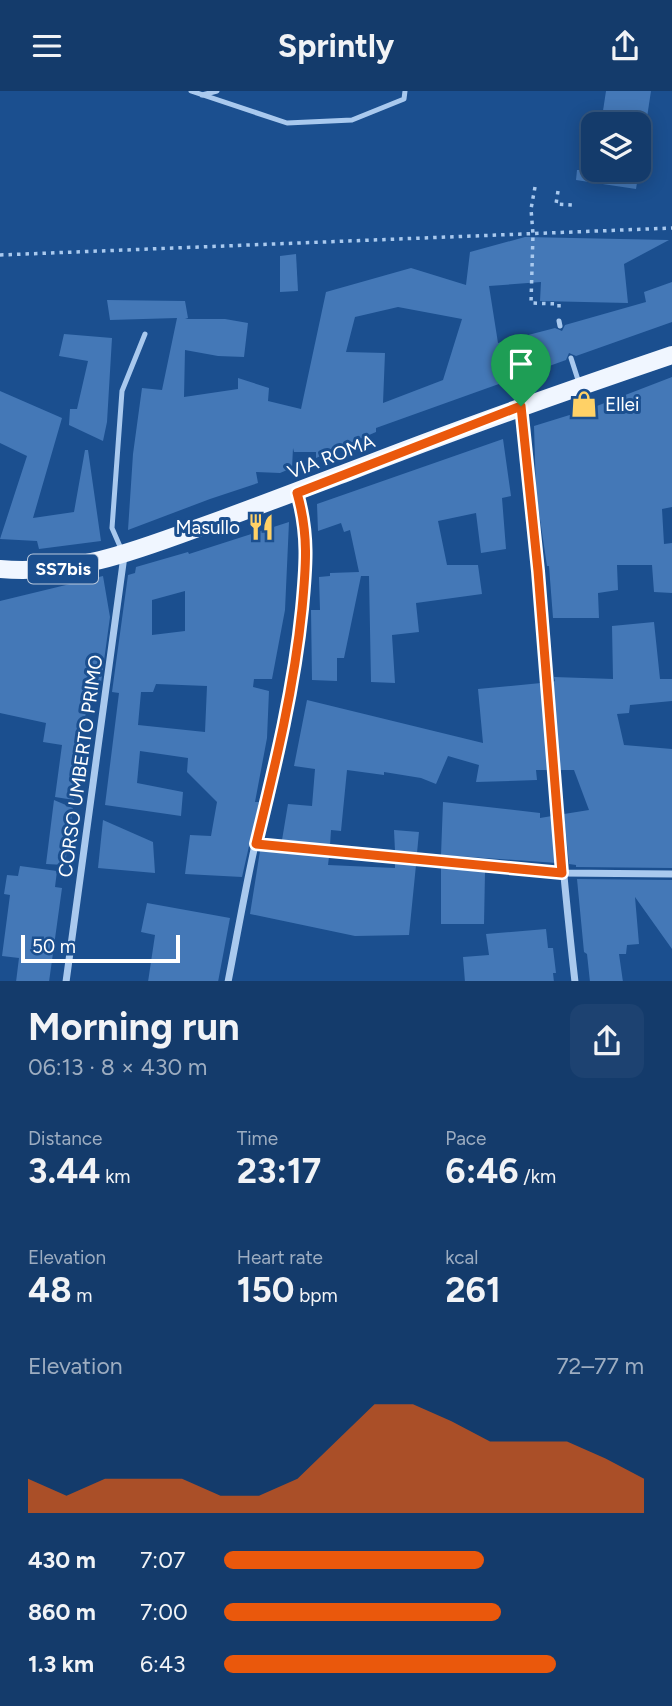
<!DOCTYPE html>
<html lang="en">
<head>
<meta charset="utf-8">
<style>
  :root { --surface:#143b6b; --page:#1d4271; --text:#f1f3f6; --muted:#9dadc1; --line:#33557e; --accent:#ea580c }
  body { margin:0; font-family:Figtree,sans-serif; background:var(--page); color:var(--text); height:100vh; display:flex; flex-direction:column; font-size:26px; white-space:nowrap }
  * { box-sizing:border-box; margin:0 }
  p { font-size:23px; color:var(--muted) }
  .icon { flex:none; width:38px; height:38px; fill:none; stroke:currentColor; stroke-width:2; stroke-linecap:round; stroke-linejoin:round }
  .map { position:relative; height:890px; overflow:hidden }
  .sheet { display:flex; flex-direction:column; background:var(--surface); flex:1 }
  .sheet>* { flex:none }
  .controls { position:absolute; left:581px; top:21px; display:grid; gap:14px }
  .controls a { display:grid; place-items:center; width:70px; height:70px; border-radius:14px; background:var(--surface); box-shadow:0 4px 18px #0003,0 0 0 2px var(--line); font-size:35px }
  .scale { position:absolute; left:21px; bottom:18px; width:159px; box-sizing:border-box; padding-left:7px; border:4px solid #fff; border-top:0; font-size:19px; line-height:24px; white-space:nowrap; color:#fff; -webkit-text-stroke:5px #1b4f8f; paint-order:stroke }
  .pin { position:absolute; display:grid; place-items:center; width:60px; height:60px; color:#fff; margin:-72px -30px; border-radius:50% 50% 50% 0; rotate:-45deg; box-shadow:0 0 7px #0007 }
  .pin .icon { rotate:45deg }
  .round { display:grid; place-items:center; flex:none; width:74px; height:74px; border-radius:14px; background:var(--page) }
  .summary { display:flex; align-items:center; justify-content:space-between; height:119px; padding:0 28px }
  h1 { font-size:38px; font-weight:700; line-height:52px }
  .stats { display:grid; grid-template-columns:repeat(3,1fr); gap:10px; height:119px; padding:7px 28px }
  .stats div { display:grid; align-content:center }
  .stats b { font-size:35px; font-weight:700 }
  .stats small { font-size:19px; font-weight:400 }
  .stats p { font-size:19px }
  .chart { height:196px; padding:14px 28px }
  .chart p { display:flex; justify-content:space-between }
  .chart svg { width:100%; height:126px; margin-top:7px; fill:var(--accent); opacity:.7 }
  ul { padding:0 28px; list-style:none; font-size:23px }
  li { display:grid; grid-template-columns:112px 84px 1fr; align-items:center; height:52px }
  li i { height:18px; border-radius:9px; background:var(--accent) }
  header { display:flex; justify-content:space-between; align-items:center; height:91px; padding:0 28px; background:var(--surface); font-size:32px; font-weight:700 }
  .map>svg:first-child { display:block }
  .building { fill:#4478b7; fill-rule:evenodd }
  .lines { fill:none; stroke-linecap:round; stroke-linejoin:round }
  .path { stroke:#a9c9ee; stroke-width:3.5; stroke-dasharray:3.5 5; stroke-linecap:butt }
  .service { stroke:#a9c9ee; stroke-width:5 }
  .minor { stroke:#a9c9ee; stroke-width:7 }
  .primary { stroke:#f0f6ff; stroke-width:18 }
  .route-casing { stroke:#fff; stroke-width:14 }
  .route { stroke:#ea580c; stroke-width:9 }
  .labels { text-anchor:middle; stroke-width:6; stroke-linejoin:round; paint-order:stroke }
  .shield { fill:#1b4f8f; stroke:#bbcadd; stroke-width:2 }
  .shield-label { font-size:18px; font-weight:bold; fill:#fff }
  .poi-label { font-size:19px; fill:#fff; stroke:#1b4f8f; text-anchor:start }
  .street-label { font-size:19px; fill:#fff; stroke:#1b4f8f }
</style>
</head>
<body>
<header><svg class="icon" aria-label="menu" viewBox="0 0 24 24"><path d="M4 6h16M4 12h16M4 18h16"/></svg>Sprintly<svg class="icon" aria-label="share" viewBox="0 0 24 24"><path d="M12 15V3M7 8l5-5 5 5M5 13v7h14v-7"/></svg></header>
<div class="map">
<svg width="672" height="891" viewBox="0 0 672 891">
  <rect width="100%" height="100%" fill="#1b4f8f"/>
  <g class="building">
    <path d="M 606,0 L 651,0 L 646,33 L 601,33 Z"/>
    <path d="M 577,79 L 639,79 L 636,98 L 576,89 Z"/>
    <path d="M 525,146 L 669,149 L 624,173 L 628,212 L 540,210 L 541,191 L 489,195 L 498,252 L 555,237 L 562,240 L 565,234 L 646,211 L 644,201 L 672,191 L 672,231 L 576,265 L 569,262 L 566,269 L 376,337 L 376,341 L 316,367 L 316,361 L 294,361 L 293,357 L 292,377 L 280,382 L 256,381 L 258,392 L 210,408 L 128,439 L 133,363 L 142,297 L 162,299 L 177,227 L 110,229 L 107,209 L 185,210 L 188,227 L 185,228 L 225,228 L 248,232 L 244,266 L 218,265 L 185,259 L 184,306 L 238,298 L 238,287 L 269,297 L 268,310 L 301,318 L 326,201 L 411,177 L 466,194 L 470,161 ZM 398,216 L 462,228 L 443,289 L 383,312 L 385,262 L 346,261 L 355,226 Z"/>
    <path d="M 296,163 L 298,200 L 280,201 L 280,165 Z"/>
    <path d="M 64,243 L 112,247 L 107,331 L 103,350 L 69,334 L 70,318 L 77,318 L 88,270 L 59,265 Z"/>
    <path d="M 672,286 L 672,416 L 662,418 L 664,453 L 672,452 L 672,502 L 654,501 L 652,474 L 617,474 L 618,499 L 598,502 L 599,527 L 553,527 L 549,475 L 547,475 L 536,401 L 534,335 L 589,318 Z"/>
    <path d="M 0,300 L 62,327 L 33,427 L 74,421 L 85,359 L 88,359 L 101,450 L 39,458 L 37,450 L 0,448 L 27,365 L 0,352 Z"/>
    <path d="M 503,348 L 511,405 L 502,407 L 506,458 L 481,462 L 476,422 L 438,430 L 447,474 L 478,474 L 482,503 L 416,512 L 419,541 L 392,544 L 395,592 L 371,591 L 369,485 L 361,485 L 344,567 L 337,567 L 337,590 L 312,589 L 311,519 L 320,519 L 319,486 L 330,485 L 330,482 L 359,481 L 350,439 L 344,441 L 341,432 L 318,440 L 317,413 Z"/>
    <path d="M 289,431 L 285,519 L 272,588 L 254,588 L 253,596 L 269,600 L 267,647 L 255,711 L 259,711 L 242,786 L 185,783 L 190,744 L 211,745 L 217,711 L 187,681 L 188,667 L 140,660 L 137,692 L 183,701 L 181,725 L 105,714 L 119,602 L 112,601 L 128,484 L 135,482 L 136,476 L 188,461 L 189,463 ZM 185,500 L 185,540 L 152,544 L 152,509 ZM 156,593 L 207,595 L 205,641 L 138,634 L 141,601 L 153,601 Z"/>
    <path d="M 103,485 L 110,526 L 100,599 L 89,598 L 74,709 L 55,706 L 62,654 L 43,651 L 46,632 L 0,622 L 0,510 Z"/>
    <path d="M 654,531 L 660,588 L 672,588 L 672,610 L 630,614 L 629,622 L 617,623 L 624,654 L 672,658 L 672,777 L 576,776 L 576,774 L 569,773 L 564,723 L 589,719 L 574,679 L 560,679 L 553,591 L 555,590 L 554,586 L 613,588 L 612,535 Z"/>
    <path d="M 541,592 L 548,679 L 536,679 L 537,689 L 476,691 L 479,674 L 448,665 L 436,693 L 421,687 L 384,681 L 384,684 L 347,679 L 341,740 L 331,739 L 330,754 L 282,749 L 288,713 L 312,715 L 315,678 L 294,675 L 307,609 L 483,652 L 478,598 Z"/>
    <path d="M 54,709 L 73,717 L 65,774 L 46,773 Z"/>
    <path d="M 443,711 L 540,722 L 540,727 L 552,725 L 557,772 L 441,764 Z"/>
    <path d="M 103,729 L 153,751 L 155,782 L 98,777 Z"/>
    <path d="M 394,739 L 419,741 L 417,762 L 395,760 Z"/>
    <path d="M 260,760 L 329,766 L 328,774 L 395,777 L 395,772 L 416,774 L 409,844 L 355,845 L 250,823 Z"/>
    <path d="M 20,775 L 57,780 L 55,796 L 62,797 L 49,891 L 16,891 L 19,867 L 2,865 L 10,804 L 4,803 L 7,784 L 18,785 Z"/>
    <path d="M 441,777 L 485,781 L 484,833 L 441,833 Z"/>
    <path d="M 577,788 L 672,789 L 672,858 L 635,806 L 639,853 L 627,854 L 626,863 L 619,863 L 623,891 L 590,891 L 587,863 L 584,861 Z"/>
    <path d="M 147,812 L 230,827 L 218,891 L 148,891 L 155,844 L 141,841 Z"/>
    <path d="M 546,838 L 548,857 L 553,857 L 556,882 L 553,882 L 554,891 L 465,891 L 463,866 L 489,864 L 486,843 Z"/>
  </g>
  <g class="lines">
    <g class="path">
      <path d="M 535,96 L 531,118 L 533,143 L 531,212 L 559,213 L 559,218"/>
      <path d="M 558,100 L 556,113 L 572,114 L 572,118"/>
      <path d="M 0,164 L 672,137"/>
    </g>
    <g class="service">
      <path d="M 191,0 L 287,32 L 352,29 L 404,8 L 405,0"/>
      <path d="M 202,4 L 217,0"/>
      <path d="M 559,230 L 560,235"/>
      <path d="M 571,267 L 579,292"/>
      <path d="M 122,460 L 112,437 L 122,300 L 145,243"/>
    </g>
    <g class="minor">
      <path d="M 521,316 C 542,507 553,699 575,891"/>
      <path d="M 256,753 L 562,782 L 672,783"/>
      <path d="M 66,891 L 124,465"/>
      <path d="M 228,891 C 237,845 245,799 255,754 C 273,674 294,600 302,518 C 306,478 309,441 297,402"/>
    </g>
    <path class="primary" d="M 0,478 C 70,484 130,462 195,438 C 246,420 297,400 348,381 C 455,339 563,301 672,264"/>
  </g>
  <g class="lines">
    <defs>
      <path id="route" d="M 521,315 L 538,480 L 562,782 L 256,753 C 275,675 294,598 302,518 C 306,476 309,443 297,402 Z"/>
    </defs>
    <use href="#route" class="route-casing"/>
    <use href="#route" class="route"/>
  </g>
  <defs>
    <symbol id="shop-bare" viewBox="-9 -9 18 18"><path d="M-5-2.5h2.3a2.7 3.5 0 0 1 5.4 0H5L5.5 6h-11ZM-1.5-2.5h3a1.5 2.3 0 0 0-3 0Z" fill="#ffd166" stroke="#1b4f8f" stroke-width="2.5" paint-order="stroke"/></symbol>
    <symbol id="restaurant-bare" viewBox="-9 -9 18 18"><path d="M-5-6h1v4h1v-4h1v4h1v-4h1v5L-1.5 .5V6h-2V.5L-5-1ZM5-6V6H3V1.5H1.5Q1.5-4 5-6Z" fill="#ffd166" stroke="#1b4f8f" stroke-width="2.5" paint-order="stroke"/></symbol>
  </defs>
  <g fill-rule="evenodd">
    <use href="#shop-bare" x="565" y="294" width="38" height="38"/>
    <use href="#restaurant-bare" x="242" y="417" width="38" height="38"/>
  </g>
  <g class="labels">
    <rect class="shield" x="28" y="463.5" width="70" height="29" rx="5"/>
    <g class="shield-label">
      <text x="63" y="484">SS7bis</text>
    </g>
    <g class="poi-label">
      <text x="605" y="320">Ellei</text>
      <text x="240" y="443" text-anchor="end">Masullo</text>
    </g>
    <g class="street-label">
      <text transform="translate(331 365) rotate(-21)" y="7">VIA ROMA</text>
      <text transform="translate(80 675) rotate(-82)" y="7">CORSO UMBERTO PRIMO</text>
    </g>
  </g>
</svg>
<div class="controls">
<a><svg class="icon" aria-label="layers" viewBox="0 0 24 24"><path d="M12 4l9 5-9 5-9-5zM3 14l9 5 9-5"/></svg></a>
</div>
<div class="scale">50 m</div>
<div class="pin" style="left:521px;top:315px;background:#1e9e55"><svg class="icon" aria-label="arrive" viewBox="0 0 24 24"><path d="M6 21V4h12l-3 4 3 4H6"/></svg></div>
</div>
<section class="sheet">
<div class="summary"><div><h1>Morning run</h1><p>06:13 · 8 × 430 m</p></div><a class="round"><svg class="icon" aria-label="share" viewBox="0 0 24 24"><path d="M12 15V3M7 8l5-5 5 5M5 13v7h14v-7"/></svg></a></div>
<div class="stats">
<div><p>Distance</p><b>3.44<small> km</small></b></div>
<div><p>Time</p><b>23:17</b></div>
<div><p>Pace</p><b>6:46<small> /km</small></b></div>
</div>
<div class="stats">
<div><p>Elevation</p><b>48<small> m</small></b></div>
<div><p>Heart rate</p><b>150<small> bpm</small></b></div>
<div><p>kcal</p><b>261</b></div>
</div>
<div class="chart"><p><span>Elevation</span>72–77 m</p>
<svg viewBox="0 0 160 44" preserveAspectRatio="none"><path d="M0 44V32L10 38L20 32L30 32L40 32L50 38L60 38L70 32L80 19L90 6L100 6L110 12L120 19L130 19L140 19L150 25L160 32V44z"/></svg>
</div>
<ul>
<li><b>430 m</b>7:07<i style="width:62%"></i></li>
<li><b>860 m</b>7:00<i style="width:66%"></i></li>
<li><b>1.3 km</b>6:43<i style="width:79%"></i></li>
</ul>
</section>
</body>
</html>
